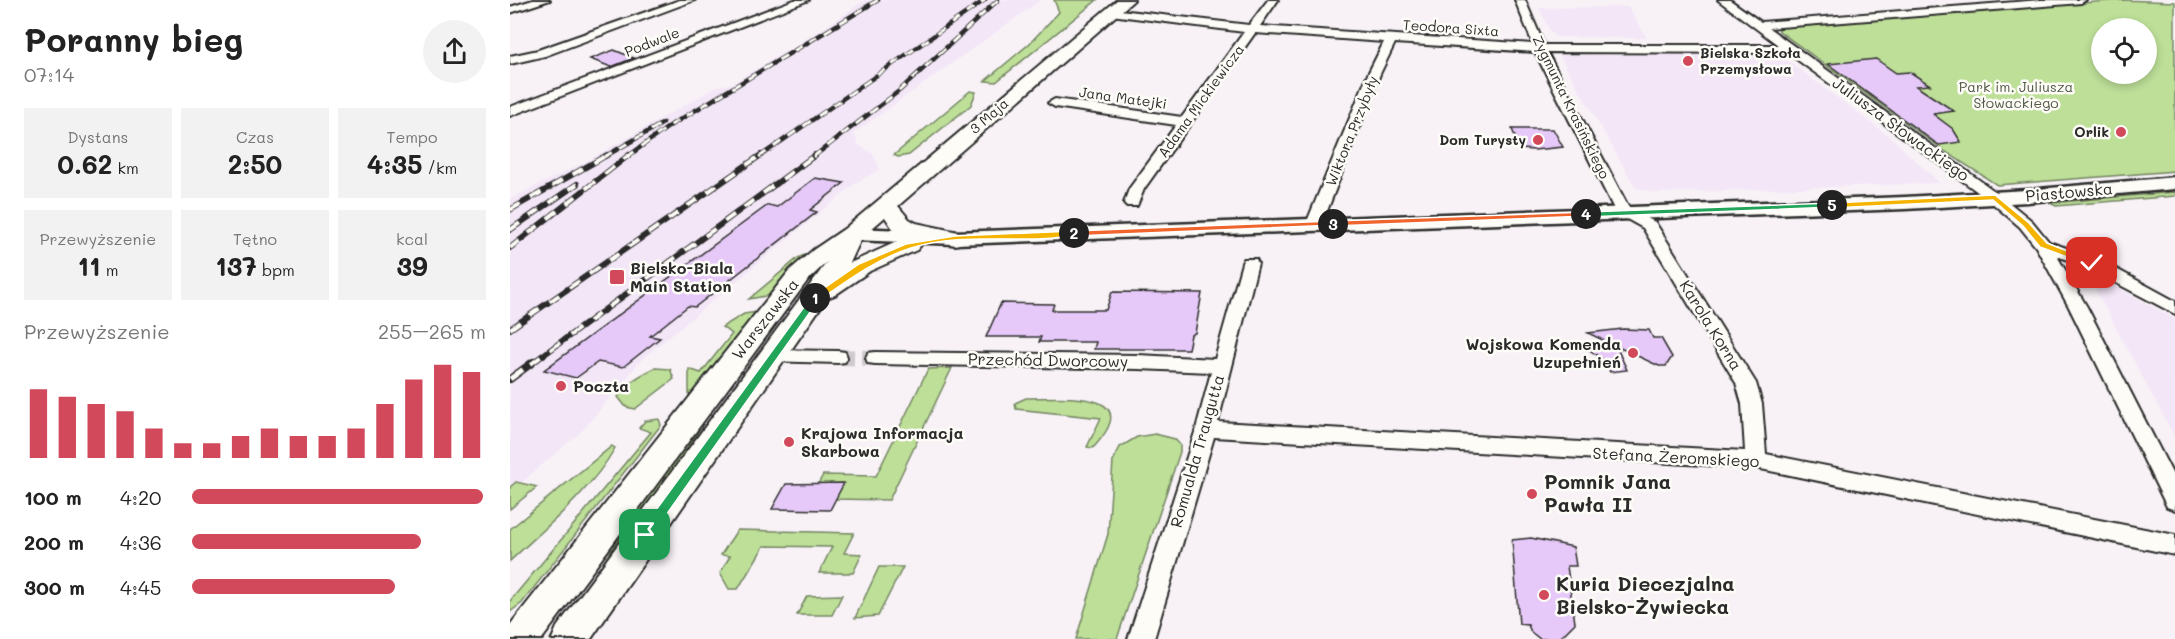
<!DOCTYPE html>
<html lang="pl">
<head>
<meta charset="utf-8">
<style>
  :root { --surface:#fff; --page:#f2f2f2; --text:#222; --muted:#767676; --accent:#d1495b }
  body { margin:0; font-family:Mali,sans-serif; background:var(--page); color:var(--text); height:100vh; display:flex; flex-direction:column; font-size:22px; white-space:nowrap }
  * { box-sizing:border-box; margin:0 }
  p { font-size:20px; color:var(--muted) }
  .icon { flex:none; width:33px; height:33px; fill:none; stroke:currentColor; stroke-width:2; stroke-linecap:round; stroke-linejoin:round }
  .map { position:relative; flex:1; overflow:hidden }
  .panel { display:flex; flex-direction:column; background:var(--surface); width:510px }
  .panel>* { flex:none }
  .fabs { position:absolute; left:1581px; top:18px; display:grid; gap:12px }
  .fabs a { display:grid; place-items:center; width:66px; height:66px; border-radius:50%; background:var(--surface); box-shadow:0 3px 9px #0003; font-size:30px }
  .pin { position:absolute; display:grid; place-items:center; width:51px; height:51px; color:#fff; margin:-26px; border-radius:12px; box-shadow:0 3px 9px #0006 }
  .km { position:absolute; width:30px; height:30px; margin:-15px; border-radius:50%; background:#222; color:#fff; font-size:16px; line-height:30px; text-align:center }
  .round { display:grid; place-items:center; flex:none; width:63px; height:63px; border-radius:32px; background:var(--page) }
  .summary { display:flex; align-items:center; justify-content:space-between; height:102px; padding:0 24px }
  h1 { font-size:33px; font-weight:700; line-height:45px }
  .figures { display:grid; grid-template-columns:repeat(3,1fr); gap:9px; height:102px; padding:6px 24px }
  .figures div { display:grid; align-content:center; border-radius:0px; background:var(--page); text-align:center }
  .figures b { font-size:26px; font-weight:700 }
  .figures small { font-size:16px; font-weight:400 }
  .figures p { font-size:16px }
  .chart { height:168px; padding:12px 24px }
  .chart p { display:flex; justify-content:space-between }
  .chart svg { width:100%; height:108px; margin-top:6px; stroke:var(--accent); stroke-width:6 }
  ul { padding:0 24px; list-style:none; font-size:20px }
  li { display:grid; grid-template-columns:96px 72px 1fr; align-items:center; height:45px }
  li i { height:15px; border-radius:8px; background:var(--accent) }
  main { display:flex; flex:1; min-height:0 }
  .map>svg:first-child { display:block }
  .built { fill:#f3e6f7 }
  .green { fill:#bddf98; stroke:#748562; stroke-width:1.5; fill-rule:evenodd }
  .building { fill:#e6c9f8; stroke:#2b2b2b; stroke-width:1.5 }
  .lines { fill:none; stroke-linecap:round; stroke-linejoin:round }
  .minor-tunnel { stroke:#cfcace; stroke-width:16; stroke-dasharray:16 8; stroke-linecap:butt }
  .minor-casing { stroke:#2b2b2b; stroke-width:4 }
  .tertiary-casing { stroke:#2b2b2b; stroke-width:5 }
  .secondary-casing { stroke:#2b2b2b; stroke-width:4 }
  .minor { fill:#fdfcf7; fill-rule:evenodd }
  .tertiary { fill:#fdfcf7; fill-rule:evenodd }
  .secondary { fill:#fdfcf7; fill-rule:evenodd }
  .rail-far2-casing { stroke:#2b2b2b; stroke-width:4.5 }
  .rail-far1-casing { stroke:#2b2b2b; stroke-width:6 }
  .rail-casing { stroke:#2b2b2b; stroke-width:8 }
  .rail-far2 { stroke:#fdfcf7; stroke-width:3; stroke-dasharray:9; stroke-linecap:butt }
  .rail-far1 { stroke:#fdfcf7; stroke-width:4; stroke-dasharray:12; stroke-linecap:butt }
  .rail { stroke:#fdfcf7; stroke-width:5; stroke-dasharray:16; stroke-linecap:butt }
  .split-1 { fill:#22a559; stroke:#fff; stroke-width:1.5 }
  .split-2 { fill:#f5b400; stroke:#fff; stroke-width:1.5 }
  .split-3 { fill:#f0652b; stroke:#fff; stroke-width:1.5 }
  .split-4 { fill:#f0652b; stroke:#fff; stroke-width:1.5 }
  .split-5 { fill:#22a559; stroke:#fff; stroke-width:1.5 }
  .split-6 { fill:#f5b400; stroke:#fff; stroke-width:1.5 }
  .poi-dot { fill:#d1495b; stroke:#fdfcf7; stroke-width:2 }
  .labels { text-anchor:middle; stroke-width:5; stroke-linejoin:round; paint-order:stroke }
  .far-street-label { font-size:14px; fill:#2b2b2b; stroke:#fdfcf7 }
  .far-poi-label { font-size:14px; font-weight:bold; fill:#2b2b2b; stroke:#fdfcf7; text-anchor:end }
  .far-park-label { font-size:14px; fill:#505846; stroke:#fdfcf7 }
  .street-label { font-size:16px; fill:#2b2b2b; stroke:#fdfcf7 }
  .poi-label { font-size:16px; font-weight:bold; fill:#2b2b2b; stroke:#fdfcf7; text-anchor:start }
  .near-poi-label { font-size:20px; font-weight:bold; fill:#2b2b2b; stroke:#fdfcf7; text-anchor:start }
</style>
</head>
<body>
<main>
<section class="panel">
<div class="summary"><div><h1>Poranny bieg</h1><p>07:14</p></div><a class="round"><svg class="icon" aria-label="share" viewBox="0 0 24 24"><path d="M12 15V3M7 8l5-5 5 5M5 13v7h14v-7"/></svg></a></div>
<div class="figures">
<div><p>Dystans</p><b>0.62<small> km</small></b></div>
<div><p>Czas</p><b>2:50</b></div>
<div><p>Tempo</p><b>4:35<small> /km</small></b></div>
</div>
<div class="figures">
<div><p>Przewyższenie</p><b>11<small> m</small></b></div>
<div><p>Tętno</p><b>137<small> bpm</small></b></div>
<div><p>kcal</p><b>39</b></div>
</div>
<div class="chart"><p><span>Przewyższenie</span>255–265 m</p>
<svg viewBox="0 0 160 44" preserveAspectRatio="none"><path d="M5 44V16M15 44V19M25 44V22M35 44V25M45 44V32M55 44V38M65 44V38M75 44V35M85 44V32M95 44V35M105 44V35M115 44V32M125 44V22M135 44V12M145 44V6M155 44V9"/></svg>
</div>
<ul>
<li><b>100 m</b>4:20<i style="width:99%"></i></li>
<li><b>200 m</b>4:36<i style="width:78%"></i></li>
<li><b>300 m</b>4:45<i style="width:69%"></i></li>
</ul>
</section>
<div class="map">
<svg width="1665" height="639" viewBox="0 0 1665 639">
  <rect width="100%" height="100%" fill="#f8f2f7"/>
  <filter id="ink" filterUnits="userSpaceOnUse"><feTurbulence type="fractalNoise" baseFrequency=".0167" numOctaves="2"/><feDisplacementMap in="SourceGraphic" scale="12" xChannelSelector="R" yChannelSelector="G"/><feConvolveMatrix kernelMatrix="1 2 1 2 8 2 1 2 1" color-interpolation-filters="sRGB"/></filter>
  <g filter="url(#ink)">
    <g class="built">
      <path d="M 355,0 L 531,0 L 344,133 L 348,144 L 363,154 L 370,169 L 346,183 L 133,358 L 71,432 L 0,492 L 0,199 L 79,160 L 208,86 L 221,84 L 313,29 Z"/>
      <path d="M 1118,7 L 1137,38 L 1047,37 L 1041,33 L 1029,8 Z"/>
      <path d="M 1049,55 L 1270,55 L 1379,136 L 1430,183 L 1148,193 L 1126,188 Z"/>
      <path d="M 1585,279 L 1596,281 L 1665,319 L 1665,438 L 1581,281 Z"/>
    </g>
    <g class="green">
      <path d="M 544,0 L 587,0 L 486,82 L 475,81 L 519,44 L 549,12 Z"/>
      <path d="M 1611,0 L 1665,2 L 1665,171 L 1487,185 L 1436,152 L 1269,31 L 1269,27 ZM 1592,28 L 1636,28 L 1636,74 L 1592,74 Z"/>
      <path d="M 460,91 L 466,92 L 461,105 L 399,155 L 388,157 L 384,155 Z"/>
      <path d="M 1665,192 L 1665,196 L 1546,206 L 1540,203 Z"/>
      <path d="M 303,251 L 261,295 L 239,299 L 288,258 Z"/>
      <path d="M 247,312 L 179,401 L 179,369 L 191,373 L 222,334 L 212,327 L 234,314 Z"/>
      <path d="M 260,325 L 266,325 L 200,413 L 128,525 L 45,639 L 40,639 L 90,568 L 157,463 Z"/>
      <path d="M 145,368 L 160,369 L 164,379 L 125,409 L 116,407 L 108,397 C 117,382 129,376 145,368 Z"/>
      <path d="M 442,368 L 379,500 L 325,499 L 308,484 L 313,475 L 366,476 L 418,369 Z"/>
      <path d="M 516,398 C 551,398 638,389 583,448 L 577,447 L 591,418 L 506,409 L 505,403 Z"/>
      <path d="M 149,419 L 151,425 L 12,603 L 0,612 L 0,601 L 141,432 L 129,428 L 135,421 Z"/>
      <path d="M 645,434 L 665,439 L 670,445 L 670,452 L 607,639 L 566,639 L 598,534 L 603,461 L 610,447 L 627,437 Z"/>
      <path d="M 102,446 L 105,448 C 80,492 36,527 0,561 L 0,529 Z"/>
      <path d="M 6,482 L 27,487 L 0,509 L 0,487 Z"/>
      <path d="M 227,530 L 344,533 L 334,553 L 352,554 L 343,573 L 309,573 L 322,547 L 254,546 L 228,589 L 219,589 L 210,573 L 220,556 L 211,555 Z"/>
      <path d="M 369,567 L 393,567 L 368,616 L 345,618 Z"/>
      <path d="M 332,595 L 322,615 L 287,615 L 297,596 Z"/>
    </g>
    <g class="building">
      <path d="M 104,50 L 124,58 L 101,67 L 80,59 Z"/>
      <path d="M 1366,59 L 1386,73 L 1400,72 L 1420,85 L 1406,86 L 1444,111 L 1423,114 L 1443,129 L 1451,142 L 1429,145 L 1423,141 L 1318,64 Z"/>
      <path d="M 1002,129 L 1043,129 L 1053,147 L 1024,150 L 1010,149 Z"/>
      <path d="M 305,178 L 334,183 L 300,210 L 307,212 L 185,307 L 178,306 L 140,336 L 150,338 L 113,367 L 88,362 L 66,378 L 34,370 L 258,205 L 267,207 Z"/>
      <path d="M 602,292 L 692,293 L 685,333 L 681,335 L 678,349 L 584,349 L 586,342 L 529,342 L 531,337 L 476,337 L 491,303 L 544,304 L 542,310 L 596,310 Z"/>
      <path d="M 1113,329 L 1139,330 L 1143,338 L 1151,338 L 1162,357 L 1156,366 L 1149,366 L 1106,346 L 1117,370 L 1100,372 L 1094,360 L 1075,347 L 1099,343 L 1078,333 Z"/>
      <path d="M 334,483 L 320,510 L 262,509 L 276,484 Z"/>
      <path d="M 1021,538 L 1063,547 L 1066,566 L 1057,566 L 1065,623 L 1049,639 L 1030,639 L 1021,632 L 1018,625 L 1009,624 L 1002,540 Z"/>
    </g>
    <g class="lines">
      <path class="minor-tunnel" d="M 328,357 L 365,358"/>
      <defs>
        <g id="minor">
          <path d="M 23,0 L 40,0 L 0,13 L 0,7 Z"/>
          <path d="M 170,0 L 185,0 L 35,56 L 0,64 L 0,56 L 28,50 Z"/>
          <path d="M 284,0 L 299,0 L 0,116 L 0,107 Z"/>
          <path d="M 758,0 L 768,0 L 750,26 L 1023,44 L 1005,0 L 1015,0 L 1034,45 L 1268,45 L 1208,0 L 1220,0 L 1251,22 L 1531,0 L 1576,0 L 1571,3 L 1259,28 L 1490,195 L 1522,221 L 1539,242 L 1588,259 L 1665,301 L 1665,314 L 1576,267 L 1547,256 L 1577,307 L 1665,479 L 1665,510 L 1657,507 L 1559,307 L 1526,247 L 1510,227 L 1480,201 L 1278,53 L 1037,52 L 1120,210 L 1145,222 L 1246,383 L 1252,404 L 1256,454 L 1665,535 L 1665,555 L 1246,468 L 704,437 L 644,639 L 618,639 L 686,429 L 701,372 L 628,369 L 365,364 L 358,363 L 356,358 L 358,353 L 365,352 L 628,355 L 705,359 L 732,263 L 734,259 L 746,259 L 748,263 L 708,422 L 1235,451 L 1232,404 L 1226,383 L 1133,228 L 1106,213 L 1025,52 L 885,43 L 870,74 L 812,224 L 804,229 L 796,224 L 858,74 L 874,42 L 745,33 L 634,189 L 627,206 L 617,206 L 614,203 L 619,189 L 666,125 L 545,107 L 538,103 L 545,99 L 672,117 L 734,32 L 601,15 L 596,12 L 601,9 L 739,25 Z"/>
          <path d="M 262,350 L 328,351 L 335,352 L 337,357 L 335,362 L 328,363 L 255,361 L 253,356 L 255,351 Z"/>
        </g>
        <path id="tertiary" d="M 1665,177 L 1665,189 L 1517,202 L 1395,209 L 445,244 L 342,240 L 335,238 L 332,234 L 335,230 L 342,228 L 445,232 L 1395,197 L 1517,190 Z"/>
        <path id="secondary" d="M 607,0 L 624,0 L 388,206 L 399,219 L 406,223 L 453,233 L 456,238 L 453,243 L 445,245 L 391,233 L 383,229 L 375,217 L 352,237 L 340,263 L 391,240 L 399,238 L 407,240 L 411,245 L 407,250 L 360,271 L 325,295 L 317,298 L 81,639 L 42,639 L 47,627 L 317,262 L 298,280 L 32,639 L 0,639 L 0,625 L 280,270 L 303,250 L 334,229 Z"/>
      </defs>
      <use href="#minor" class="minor-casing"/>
      <use href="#tertiary" class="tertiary-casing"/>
      <use href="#secondary" class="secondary-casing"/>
      <use href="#minor" class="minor"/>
      <use href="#tertiary" class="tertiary"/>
      <use href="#secondary" class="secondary"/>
      <defs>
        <g id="rail-far2">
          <path d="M 94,157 L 153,123"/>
          <path d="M 117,157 L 161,125 L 368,0"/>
          <path d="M 249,157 L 475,0"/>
          <path d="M 303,157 L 389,91 L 488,0"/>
        </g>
        <g id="rail-far1">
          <path d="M 0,210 L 97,155"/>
          <path d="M 0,230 L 67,184"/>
          <path d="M 0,248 L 119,155"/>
          <path d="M 0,329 L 251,155"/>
          <path d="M 21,364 L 305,155"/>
        </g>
        <path id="rail" d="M 0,379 L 23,362"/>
      </defs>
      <use href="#rail-far2" class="rail-far2-casing"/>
      <use href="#rail-far1" class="rail-far1-casing"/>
      <use href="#rail" class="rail-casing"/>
      <use href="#rail-far2" class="rail-far2"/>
      <use href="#rail-far1" class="rail-far1"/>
      <use href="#rail" class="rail"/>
    </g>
  </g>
  <path class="split-1" d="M 305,295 L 308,296 L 308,301 L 139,539 L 130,539 L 129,535 L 130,532 L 302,296 Z"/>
  <path class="split-2" d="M 564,231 L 568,233 L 567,235 C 513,245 454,231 401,248 C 366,259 337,281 308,301 L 300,298 L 349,264 L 396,244 L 445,236 Z"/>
  <path class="split-3" d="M 823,221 L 827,224 L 826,225 L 564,236 L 559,233 L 564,231 Z"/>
  <path class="split-4" d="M 1076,212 L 1079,213 L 1079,216 L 823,226 L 819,224 L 823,221 Z"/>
  <path class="split-5" d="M 1322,203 L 1326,205 L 1325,207 L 1076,217 L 1071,214 L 1076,212 Z"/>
  <path class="split-6" d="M 1485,195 L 1519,223 L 1537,243 L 1587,263 L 1579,265 L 1530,247 L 1513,226 L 1483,200 L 1322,208 L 1317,205 L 1322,203 Z"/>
  <g class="poi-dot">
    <circle cx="1178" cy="61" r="6"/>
    <circle cx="1611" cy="132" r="6"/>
    <circle cx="1028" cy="140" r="6"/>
    <rect x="99" y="269" width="16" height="16" rx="3"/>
    <circle cx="1123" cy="353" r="6"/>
    <circle cx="51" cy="386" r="6"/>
    <circle cx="279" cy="442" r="6"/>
    <circle cx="1022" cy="494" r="6"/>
    <circle cx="1034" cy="595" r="6"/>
  </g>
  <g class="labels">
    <g class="far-street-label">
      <text transform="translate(941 28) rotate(4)" y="5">Teodora Sixta</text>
      <text transform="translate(142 42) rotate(-21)" y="5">Podwale</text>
      <text transform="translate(613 98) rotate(8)" y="5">Jana Matejki</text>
      <text transform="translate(691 101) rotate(-54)" y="5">Adama Mickiewicza</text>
      <text transform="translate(1061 107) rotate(64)" y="5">Zygmunta Krasińskiego</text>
      <text transform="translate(479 116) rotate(-41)" y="5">3 Maja</text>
      <text transform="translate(842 131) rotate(-68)" y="5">Wiktora Przybyły</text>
    </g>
    <g class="far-poi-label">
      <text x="1190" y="58" text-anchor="start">Bielska Szkoła<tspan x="1190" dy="16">Przemysłowa</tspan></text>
      <text x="1599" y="137">Orlik</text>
      <text x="1016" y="145">Dom Turysty</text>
    </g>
    <g class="far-park-label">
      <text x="1506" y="92">Park im. Juliusza<tspan x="1506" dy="16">Słowackiego</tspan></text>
    </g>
    <g class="street-label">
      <text transform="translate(1391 129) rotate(36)" y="6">Juliusza Słowackiego</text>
      <text transform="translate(1559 192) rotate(-5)" y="6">Piastowska</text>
      <text transform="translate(255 319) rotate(-52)" y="6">Warszawska</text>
      <text transform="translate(1201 325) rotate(58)" y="6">Karola Korna</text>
      <text transform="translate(538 360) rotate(1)" y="6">Przechód Dworcowy</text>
      <text transform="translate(687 451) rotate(-74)" y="6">Romualda Traugutta</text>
      <text transform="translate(1166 457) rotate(3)" y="6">Stefana Żeromskiego</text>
    </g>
    <g class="poi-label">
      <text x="120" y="274">Bielsko-Biala<tspan x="120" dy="18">Main Station</tspan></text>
      <text x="1111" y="350" text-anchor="end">Wojskowa Komenda<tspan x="1111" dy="18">Uzupełnień</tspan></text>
      <text x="63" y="392">Poczta</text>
      <text x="291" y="439">Krajowa Informacja<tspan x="291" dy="18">Skarbowa</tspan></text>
    </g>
    <g class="near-poi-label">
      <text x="1034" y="489">Pomnik Jana<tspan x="1034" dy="23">Pawła II</tspan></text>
      <text x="1046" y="591">Kuria Diecezjalna<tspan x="1046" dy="23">Bielsko-Żywiecka</tspan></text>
    </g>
  </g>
</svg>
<div class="fabs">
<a><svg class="icon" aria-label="locate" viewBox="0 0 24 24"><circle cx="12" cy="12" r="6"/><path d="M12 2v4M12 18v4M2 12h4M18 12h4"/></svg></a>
</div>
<div class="pin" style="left:135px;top:535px;background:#1e9e55"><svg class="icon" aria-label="arrive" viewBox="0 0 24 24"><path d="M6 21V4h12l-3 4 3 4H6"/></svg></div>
<div class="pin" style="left:1582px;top:263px;background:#d93025"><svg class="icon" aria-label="check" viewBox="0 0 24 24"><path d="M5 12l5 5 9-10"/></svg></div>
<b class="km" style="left:305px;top:298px">1</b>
<b class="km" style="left:564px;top:233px">2</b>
<b class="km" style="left:823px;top:224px">3</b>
<b class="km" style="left:1076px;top:214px">4</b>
<b class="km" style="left:1322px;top:205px">5</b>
</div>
</main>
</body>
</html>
